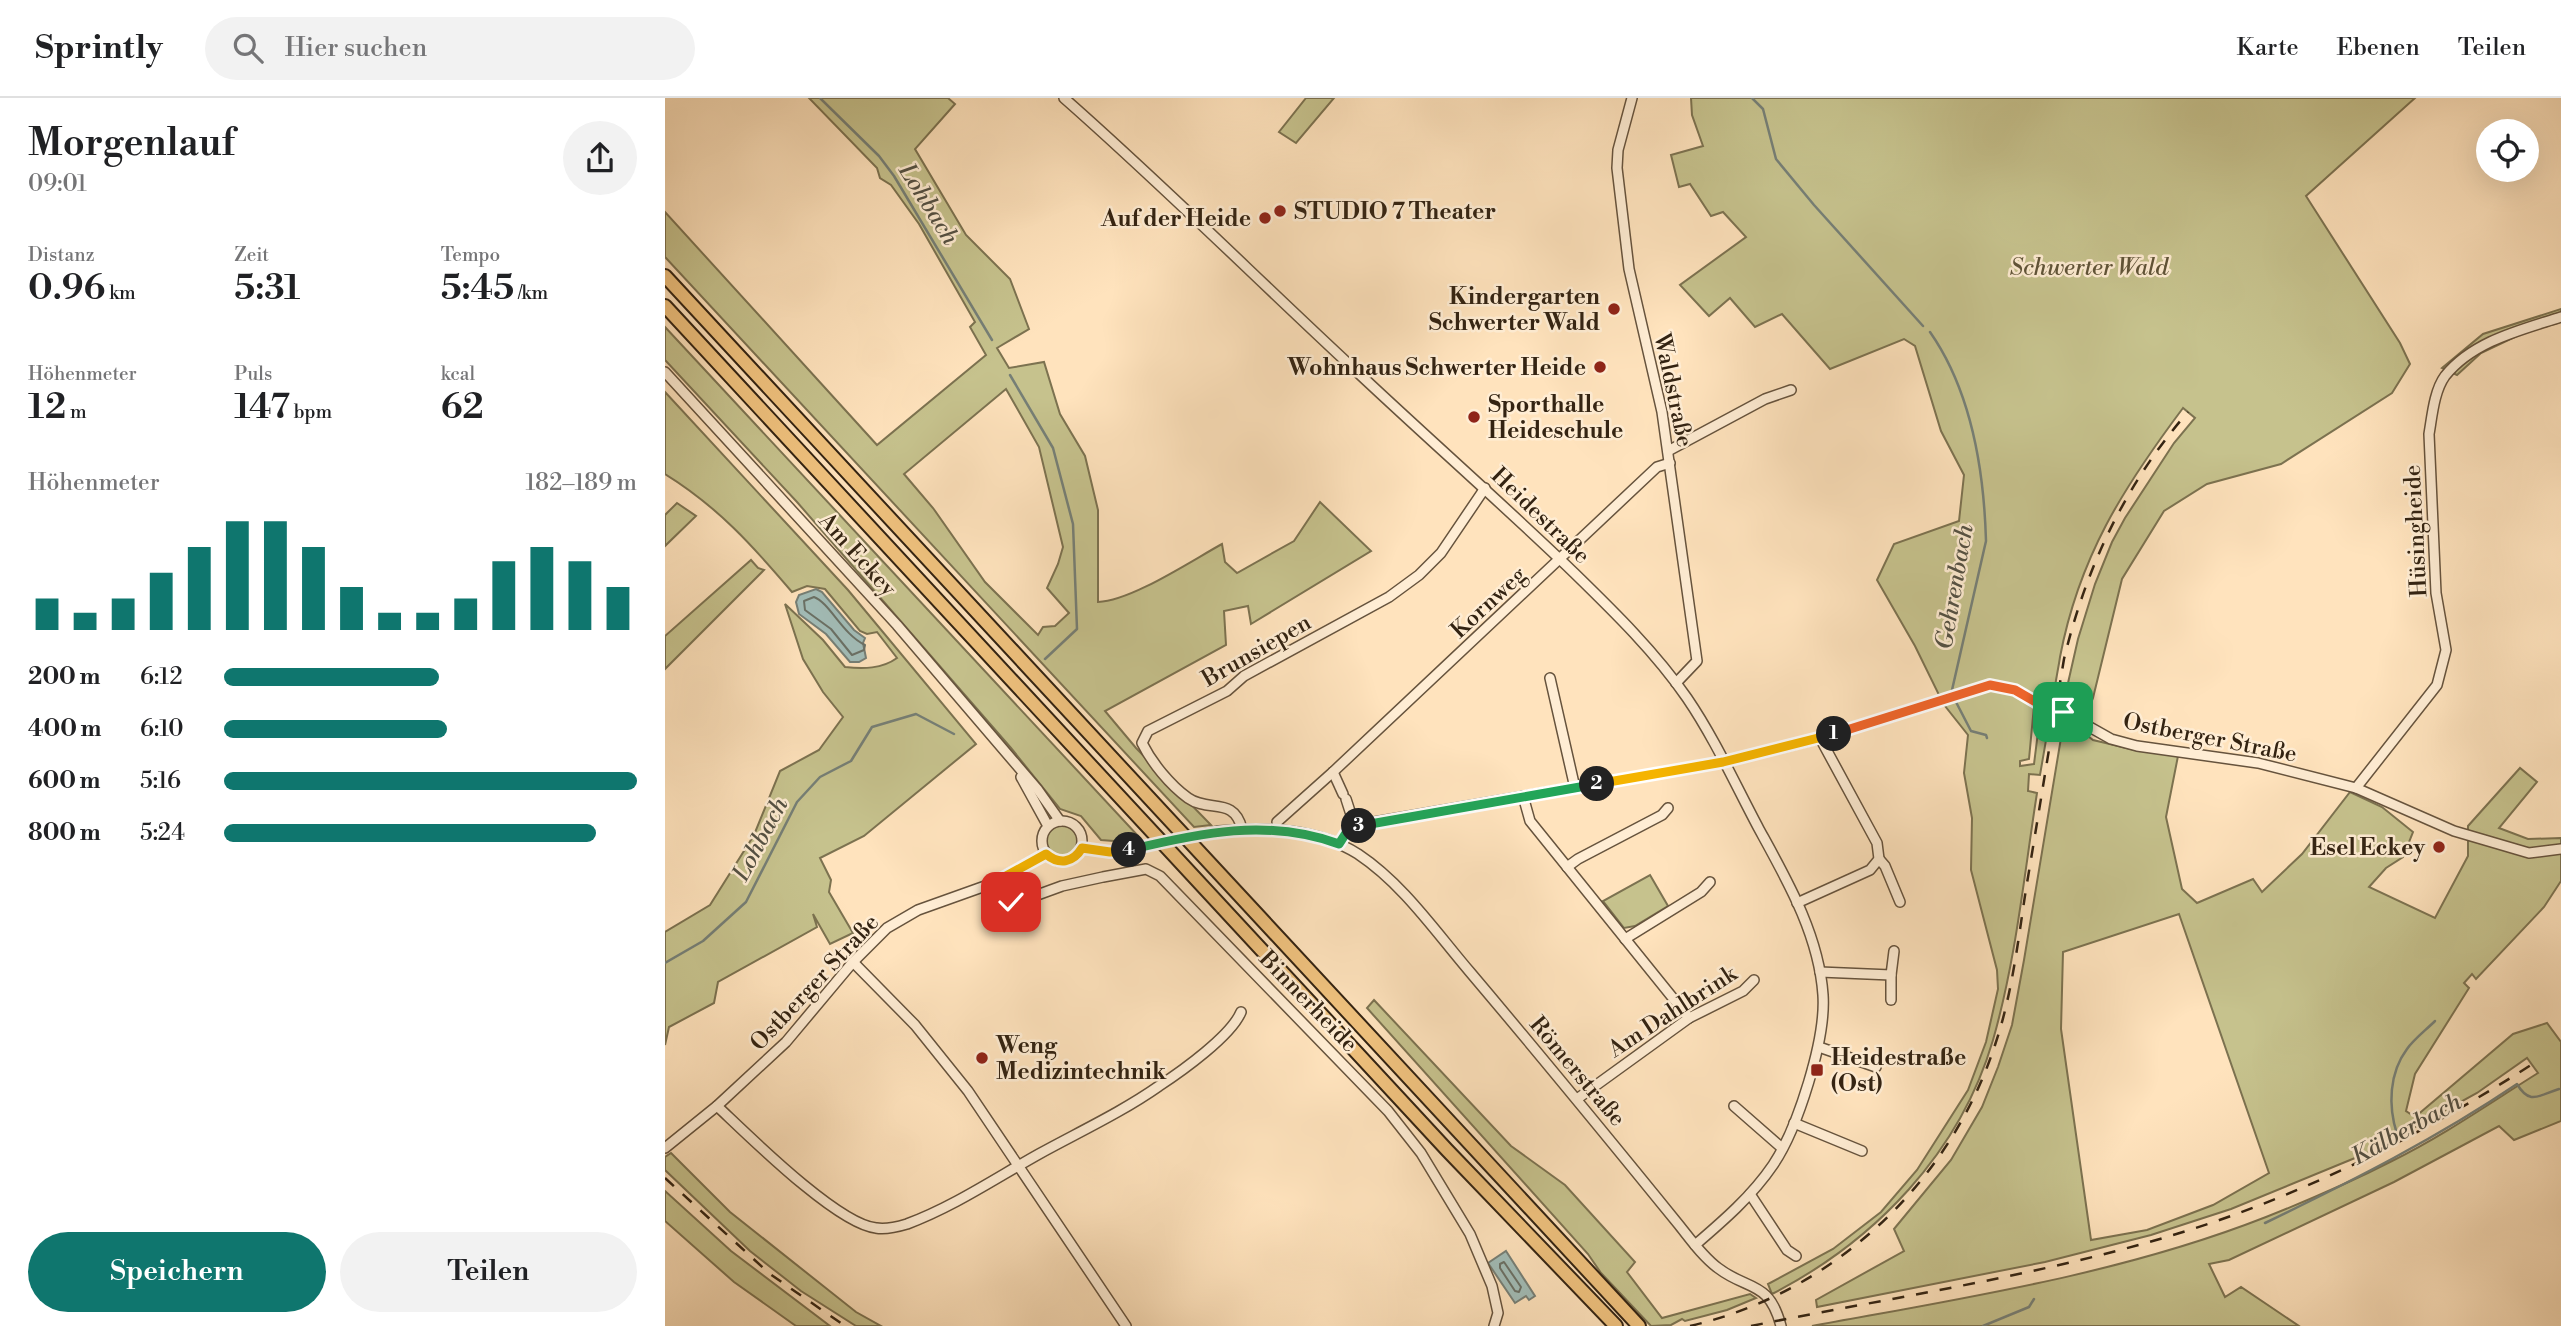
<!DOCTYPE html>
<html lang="de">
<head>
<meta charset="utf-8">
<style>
  :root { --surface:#fff; --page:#f2f2f2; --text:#202124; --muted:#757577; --line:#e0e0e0; --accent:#0f766e }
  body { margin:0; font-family:"Libre Bodoni",serif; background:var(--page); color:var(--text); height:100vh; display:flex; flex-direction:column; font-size:26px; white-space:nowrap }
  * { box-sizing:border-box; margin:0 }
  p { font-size:23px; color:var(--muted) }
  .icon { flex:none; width:38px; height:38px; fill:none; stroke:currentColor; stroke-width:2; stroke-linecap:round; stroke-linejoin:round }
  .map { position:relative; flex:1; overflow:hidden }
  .details { display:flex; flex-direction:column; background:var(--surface); width:665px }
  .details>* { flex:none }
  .tools { position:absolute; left:1811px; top:21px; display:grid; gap:14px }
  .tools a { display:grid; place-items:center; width:63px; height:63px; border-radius:50%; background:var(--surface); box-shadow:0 7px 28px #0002; font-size:35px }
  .pin { position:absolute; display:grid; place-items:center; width:60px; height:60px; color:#fff; margin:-30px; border-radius:14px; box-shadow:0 4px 10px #0006 }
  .km { position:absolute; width:35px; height:35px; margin:-18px; border-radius:50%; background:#222; color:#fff; font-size:19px; line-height:35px; text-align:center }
  .round { display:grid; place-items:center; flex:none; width:74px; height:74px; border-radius:37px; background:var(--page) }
  .overview { display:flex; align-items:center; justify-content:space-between; height:119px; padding:0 28px }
  h1 { font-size:38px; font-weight:600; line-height:52px }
  .metrics { display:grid; grid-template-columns:repeat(3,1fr); gap:10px; height:119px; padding:7px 28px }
  .metrics div { display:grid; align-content:center }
  .metrics b { font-size:35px; font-weight:600 }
  .metrics small { font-size:19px; font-weight:400 }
  .metrics p { font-size:19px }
  .chart { height:196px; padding:14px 28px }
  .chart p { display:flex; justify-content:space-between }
  .chart svg { width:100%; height:126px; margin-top:7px; stroke:var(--accent); stroke-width:6 }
  .primary-button { display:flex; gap:14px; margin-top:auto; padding:14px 28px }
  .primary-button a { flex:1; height:80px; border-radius:42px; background:var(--accent); color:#fff; font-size:28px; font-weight:600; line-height:80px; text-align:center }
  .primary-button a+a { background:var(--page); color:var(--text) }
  ul { padding:0 28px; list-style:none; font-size:23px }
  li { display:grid; grid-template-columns:112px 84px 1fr; align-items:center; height:52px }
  li i { height:18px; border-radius:9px; background:var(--accent) }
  header { display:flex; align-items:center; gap:42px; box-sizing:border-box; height:98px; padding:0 35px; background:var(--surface); border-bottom:2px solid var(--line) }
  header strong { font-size:33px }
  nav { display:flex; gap:38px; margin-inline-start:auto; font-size:24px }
  .search { width:490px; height:63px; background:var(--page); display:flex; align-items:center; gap:18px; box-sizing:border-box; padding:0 24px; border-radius:38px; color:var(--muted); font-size:26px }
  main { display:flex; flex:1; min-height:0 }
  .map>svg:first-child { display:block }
  .green { fill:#c6c28d; stroke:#7c7250; stroke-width:2; fill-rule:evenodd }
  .water { fill:#a2bdb8; stroke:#767f76; stroke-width:2 }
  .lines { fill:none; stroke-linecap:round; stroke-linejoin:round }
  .shore { stroke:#6a7065; stroke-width:2 }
  .stream { stroke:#767f76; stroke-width:2.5 }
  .minor-casing { stroke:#66533d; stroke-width:12 }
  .highway-casing { stroke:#332312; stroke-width:16 }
  .minor { stroke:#ffedd4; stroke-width:9 }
  .highway { stroke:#f0c27e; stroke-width:12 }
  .rail { stroke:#332312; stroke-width:2.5; stroke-dasharray:12 12; stroke-linecap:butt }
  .minor-bridge-casing { stroke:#66533d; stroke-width:12; stroke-linecap:butt }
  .minor-bridge { stroke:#ffedd4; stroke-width:9 }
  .split-1-casing { stroke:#fff; stroke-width:14 }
  .split-2-casing { stroke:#fff; stroke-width:14 }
  .split-3-casing { stroke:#fff; stroke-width:14 }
  .split-4-casing { stroke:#fff; stroke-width:14 }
  .split-5-casing { stroke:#fff; stroke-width:14 }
  .split-1 { stroke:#f0652b; stroke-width:9 }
  .split-2 { stroke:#f5b400; stroke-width:9 }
  .split-3 { stroke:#22a559; stroke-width:9 }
  .split-4 { stroke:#22a559; stroke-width:9 }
  .split-5 { stroke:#f5b400; stroke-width:9 }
  .poi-dot { fill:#8f2418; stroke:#ffedd4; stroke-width:2.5 }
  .labels { text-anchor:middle; stroke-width:5; stroke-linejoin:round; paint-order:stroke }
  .poi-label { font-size:23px; font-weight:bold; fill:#332312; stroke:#ffedd4; text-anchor:start }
  .park-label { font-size:23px; font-style:italic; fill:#5f5337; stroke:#ffedd4 }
  .street-label { font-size:23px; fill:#332312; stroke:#ffedd4 }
  .water-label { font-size:24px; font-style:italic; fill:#545144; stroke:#ffedd4 }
</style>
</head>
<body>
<header>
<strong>Sprintly</strong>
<div class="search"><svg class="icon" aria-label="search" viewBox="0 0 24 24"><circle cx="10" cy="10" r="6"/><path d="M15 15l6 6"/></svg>Hier suchen</div>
<nav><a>Karte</a><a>Ebenen</a><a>Teilen</a></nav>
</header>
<main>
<section class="details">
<div class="overview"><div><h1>Morgenlauf</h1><p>09:01</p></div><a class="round"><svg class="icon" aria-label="share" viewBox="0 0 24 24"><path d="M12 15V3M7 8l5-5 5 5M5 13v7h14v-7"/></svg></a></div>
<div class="metrics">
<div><p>Distanz</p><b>0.96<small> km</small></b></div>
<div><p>Zeit</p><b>5:31</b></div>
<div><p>Tempo</p><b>5:45<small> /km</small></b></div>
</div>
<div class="metrics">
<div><p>Höhenmeter</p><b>12<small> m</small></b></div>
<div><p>Puls</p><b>147<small> bpm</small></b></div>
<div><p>kcal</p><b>62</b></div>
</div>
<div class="chart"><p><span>Höhenmeter</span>182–189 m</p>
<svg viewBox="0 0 160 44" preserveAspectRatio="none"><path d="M5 44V33M15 44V38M25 44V33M35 44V24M45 44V15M55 44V6M65 44V6M75 44V15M85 44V29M95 44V38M105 44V38M115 44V33M125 44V20M135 44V15M145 44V20M155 44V29"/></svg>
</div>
<ul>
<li><b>200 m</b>6:12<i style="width:52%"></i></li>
<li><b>400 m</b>6:10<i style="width:54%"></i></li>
<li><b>600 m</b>5:16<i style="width:100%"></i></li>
<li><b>800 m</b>5:24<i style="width:90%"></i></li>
</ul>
<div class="primary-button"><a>Speichern</a><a>Teilen</a></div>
</section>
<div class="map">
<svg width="1896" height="1228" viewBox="0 0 1896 1228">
  <rect width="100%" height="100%" fill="#ffe3bd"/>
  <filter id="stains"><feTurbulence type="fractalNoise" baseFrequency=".00286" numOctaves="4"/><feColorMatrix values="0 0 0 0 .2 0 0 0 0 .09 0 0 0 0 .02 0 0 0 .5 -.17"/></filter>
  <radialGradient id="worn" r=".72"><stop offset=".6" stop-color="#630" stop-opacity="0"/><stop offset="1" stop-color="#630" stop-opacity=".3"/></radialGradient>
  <g class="green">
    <path d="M 144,0 L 283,0 L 290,6 L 250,51 L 301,137 L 345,181 L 364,231 L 332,250 L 344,270 L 379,264 L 395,316 L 420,358 L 433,412 L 433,504 C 466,503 526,463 557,446 L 560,464 L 572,475 L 629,443 L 655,404 L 706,453 L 586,526 L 583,508 L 559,513 L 561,547 L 440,613 L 471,650 L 546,727 L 529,729 L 0,159 L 0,114 L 212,347 L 321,257 L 305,229 L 310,224 L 254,126 L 226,87 L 215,80 L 212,70 ZM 341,291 L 374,349 L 398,449 L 393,466 L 382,490 L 404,515 L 390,528 L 378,529 L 373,537 L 320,484 L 268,410 L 239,376 Z"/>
    <path d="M 641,0 L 669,0 L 631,45 L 614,34 Z"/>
    <path d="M 1026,0 L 1750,0 L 1641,98 L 1735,245 L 1745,266 L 1727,295 L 1616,366 L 1542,386 L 1499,413 L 1457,481 L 1428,600 L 1421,618 L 1398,607 L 1413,541 L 1430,486 L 1447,444 L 1460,420 L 1509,345 L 1530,320 L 1518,310 C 1458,390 1414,459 1395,559 C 1393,574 1388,591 1389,607 L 1375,593 L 1369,608 L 1364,661 L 1355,663 L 1355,668 L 1369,666 L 1375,618 L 1385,619 L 1375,677 L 1364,676 L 1363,693 L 1372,695 C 1359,777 1351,862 1328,942 C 1295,1055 1210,1143 1107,1196 L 1103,1186 L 1168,1151 L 1216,1114 L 1252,1072 L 1303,992 L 1321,944 L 1333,891 L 1332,872 L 1306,772 L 1307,720 L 1299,675 L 1303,637 L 1280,608 L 1281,596 L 1274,597 L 1250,548 L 1212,482 L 1229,446 L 1294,423 L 1299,377 L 1276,333 L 1250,248 L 1239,241 L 1165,271 L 1117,216 L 1090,229 L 1065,200 L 1044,218 L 1015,187 L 1081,139 L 1058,114 L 1046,118 L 1025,86 L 1014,89 L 1006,57 L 1038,48 L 1027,17 Z"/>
    <path d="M 1896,211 L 1896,224 L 1856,236 L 1816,255 L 1792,277 L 1777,270 L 1818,236 Z"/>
    <path d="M 0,229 L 475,740 L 462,744 L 436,742 L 416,718 L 395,711 L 346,650 L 132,404 L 0,262 Z"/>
    <path d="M 0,294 L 183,492 L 311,646 L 199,738 L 155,760 L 166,782 L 164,794 L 188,835 L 165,846 L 148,816 L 152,829 L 53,884 L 49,905 L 4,929 L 0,947 L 0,834 L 45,807 L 89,737 L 115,673 L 154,652 L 178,619 L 158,594 L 138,561 L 120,506 L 158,542 L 180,569 C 198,571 217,571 232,560 L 212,534 L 202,536 L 195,533 L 160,491 L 142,488 L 127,494 C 88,448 52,408 0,376 Z"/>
    <path d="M 12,405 L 31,418 L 0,448 L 0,417 Z"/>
    <path d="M 86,462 L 93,470 L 99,472 L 0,571 L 0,538 Z"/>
    <path d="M 1414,631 L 1428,642 L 1470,652 L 1513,658 L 1501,719 L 1517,791 L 1532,805 L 1588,781 L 1597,794 L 1637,756 L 1685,694 L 1717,709 L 1748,734 L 1738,759 L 1721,770 L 1704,789 L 1770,820 L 1803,758 L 1803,728 L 1855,670 L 1872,684 L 1834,730 L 1863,741 L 1896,740 L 1896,783 L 1879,809 L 1811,881 L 1807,876 L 1799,885 L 1804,890 L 1750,976 L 1741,1013 L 1750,1019 L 1848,936 L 1882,925 L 1896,944 L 1896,1023 L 1849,1042 L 1834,1028 L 1729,1084 L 1564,1162 L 1544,1166 L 1560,1199 L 1576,1189 L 1634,1228 L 1147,1228 C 1299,1200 1456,1176 1601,1119 C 1644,1102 1686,1084 1727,1063 C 1778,1038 1825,1005 1873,975 L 1862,960 L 1812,995 L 1707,1053 L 1566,1111 L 1486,1137 L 1380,1164 L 1152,1209 L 1151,1202 L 1239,1153 L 1229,1131 L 1286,1062 L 1317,1009 L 1333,969 L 1347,927 L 1359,862 L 1397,634 ZM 1514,816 L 1604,1075 L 1548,1107 L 1482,1132 L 1426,1142 L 1396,931 L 1398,854 Z"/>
    <circle cx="397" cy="743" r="16"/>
    <path d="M 985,777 L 1003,808 L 970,828 L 959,830 L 938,803 Z"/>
    <path d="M 709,902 L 846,1048 L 900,1087 L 970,1164 L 962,1174 L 997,1220 L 1085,1196 L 1091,1200 L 1062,1212 L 1020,1223 L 1017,1221 L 1006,1227 L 986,1228 L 936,1175 L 923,1156 L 702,910 Z"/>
    <path d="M 6,1055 L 65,1114 L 191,1214 L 216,1228 L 191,1228 L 136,1193 L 85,1153 L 0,1072 L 0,1059 Z"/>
    <path d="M 0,1093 L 66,1153 L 165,1228 L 131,1228 L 69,1184 L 0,1123 Z"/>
  </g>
  <g class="water">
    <path d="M 151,491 L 157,494 L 189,532 L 200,540 L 198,545 L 201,560 L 194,564 L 185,564 L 161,536 L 134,516 L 131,504 L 134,497 Z"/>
    <path d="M 841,1153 L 870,1198 L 864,1202 L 861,1198 L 850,1205 L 823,1165 Z"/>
  </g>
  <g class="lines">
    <g class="shore">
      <path d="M 149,499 C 165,505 177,536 200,547 L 199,552 L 187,557 L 166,531 L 140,512 L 139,503 Z"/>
      <path d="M 839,1164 L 856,1189 L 854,1194 L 850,1193 L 835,1170 L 835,1166 Z"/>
    </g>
    <g class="stream">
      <path d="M 155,0 L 214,58 L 229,78 L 327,242"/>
      <path d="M 1087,0 L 1098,11 L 1111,61 L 1149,107 L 1258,228"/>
      <path d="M 1265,234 C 1307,294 1319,372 1321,443 L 1287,592"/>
      <path d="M 345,277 L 388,350 L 408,426 L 412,531 L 380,561"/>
      <path d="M 1291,604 L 1306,633 L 1321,637 L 1322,640"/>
      <path d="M 0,865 L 38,843 L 81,804 L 132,704 L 155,679 L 186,663 L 207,629 L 251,616 L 289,636"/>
      <path d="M 1732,1036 C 1723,1008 1724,975 1742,951 C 1749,941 1761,932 1770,923"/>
      <path d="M 1600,1125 C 1687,1083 1772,1040 1852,986 C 1865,1008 1874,997 1894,991"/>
      <path d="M 1318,1228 L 1364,1209 L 1369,1201"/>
    </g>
    <defs>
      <g id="minor">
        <path d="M 399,0 C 498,87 591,180 688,270 C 759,337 832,401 902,468 C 945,510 988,551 1022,600 C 1050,641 1071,688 1094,731 C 1122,782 1154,837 1158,897 C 1161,941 1133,1030 1108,1067 C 1087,1098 1058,1123 1030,1147"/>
        <path d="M 967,0 L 953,52 L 952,70 L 964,171 L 997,314 L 1032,563 L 1011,585"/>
        <path d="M 0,274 L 232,527 L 373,692 L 395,723"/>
        <path d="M 1003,353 L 1100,301 L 1126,292"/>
        <path d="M 885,580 L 910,690"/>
        <path d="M 1398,614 L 1446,641 L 1472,648 L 1593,665 L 1691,690 L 1789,733 L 1864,755 L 1896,751"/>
        <path d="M 668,674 L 678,696"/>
        <path d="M 356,679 L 383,728"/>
        <path d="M 1691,690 L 1772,587 L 1781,552 L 1771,495 L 1764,336 C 1767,319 1769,293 1780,278 C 1808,243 1856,232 1896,219"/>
        <path d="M 858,698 L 865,723 L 1024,920"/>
        <path d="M 681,701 L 690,729"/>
        <circle cx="397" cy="743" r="20"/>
        <path d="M 612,724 L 668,674 L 992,369 L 1005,365"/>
        <path d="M 577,731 C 569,698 544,715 523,700 C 505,687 487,665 477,645 L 483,633 L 562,593 L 579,578 L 724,499 L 754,477 L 776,455 L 820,390"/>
        <path d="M 554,733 C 601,729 652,730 693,756 C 738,786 770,833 805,874 C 876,958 945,1042 1014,1127 C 1026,1142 1038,1159 1053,1170 C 1083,1193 1104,1182 1116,1228"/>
        <path d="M 674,746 L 683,732 L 698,726 L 1058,664 L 1155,640 L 1325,587 L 1350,592 L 1387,613"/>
        <path d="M 417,750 L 445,754 L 465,751"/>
        <path d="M 1214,761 L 1220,768 L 1235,804"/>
        <path d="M 902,769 L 913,761 L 997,717 L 1003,710"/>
        <path d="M 323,787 L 329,797 L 340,803 L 353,804 L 397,788 L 438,779 L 481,771 L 495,778 L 723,1013 L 756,1055 L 805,1136 L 827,1188 L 833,1215 L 829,1228"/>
        <path d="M 1132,805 L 1205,772 L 1214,761 L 1212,745 L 1155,640"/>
        <path d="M 960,841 L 1036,794 L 1045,784"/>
        <path d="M 188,864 L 250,927 L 303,993 L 461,1228"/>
        <path d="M 1155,874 L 1226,877 L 1229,853"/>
        <path d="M 1226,902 L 1226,877"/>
        <path d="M 1154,949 L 1211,969"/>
        <path d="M 912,1001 L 1024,920 L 1078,893 L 1089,882"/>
        <path d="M 52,1008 C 83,1037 172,1126 211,1130 C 221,1132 232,1129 242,1126 C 288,1109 331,1080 374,1056 C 414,1034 457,1014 494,988 C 517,973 566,938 576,914"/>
        <path d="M 1069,1008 L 1117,1050"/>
        <path d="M 1129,1025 L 1197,1053"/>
        <path d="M 0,1050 L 52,1008 L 121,944 L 188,864 L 222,830 L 253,812 L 323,787 L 381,756"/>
        <path d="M 1085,1096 L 1122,1152 L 1131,1158"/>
      </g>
      <g id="highway">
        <path d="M 0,178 L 974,1228"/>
        <path d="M 0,208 L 782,1052 L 951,1228"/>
      </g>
    </defs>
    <use href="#minor" class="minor-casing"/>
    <use href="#highway" class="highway-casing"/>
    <use href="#minor" class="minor"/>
    <use href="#highway" class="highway"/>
    <g class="rail">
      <path d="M 0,1080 L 105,1176 L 180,1228"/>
      <path d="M 1025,1228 C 1168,1195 1285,1085 1330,947 C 1347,897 1353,843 1361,791 C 1374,714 1386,638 1399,561 C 1421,470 1460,386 1523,314"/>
      <path d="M 1086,1228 C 1239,1197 1395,1175 1543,1126 C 1658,1087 1764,1032 1866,967"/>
    </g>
    <defs>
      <g id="minor-bridge">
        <path d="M 1387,613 L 1398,614"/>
        <path d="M 465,751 L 554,733"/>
      </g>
    </defs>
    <use href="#minor-bridge" class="minor-bridge-casing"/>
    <use href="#minor-bridge" class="minor-bridge"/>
  </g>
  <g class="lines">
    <defs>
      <path id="split-1" d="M 1169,636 L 1325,587 L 1350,592 L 1381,610 L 1398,614"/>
      <path id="split-2" d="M 932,686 L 1058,664 L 1169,636"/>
      <path id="split-3" d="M 694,728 L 932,686"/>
      <path id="split-4" d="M 464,752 C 534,735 603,720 674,746 L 683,732 L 694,728"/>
      <path id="split-5" d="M 346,804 L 328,797 L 323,788 L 381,756 C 394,767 408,765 417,750 L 445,754 L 464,752"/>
    </defs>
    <use href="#split-1" class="split-1-casing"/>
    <use href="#split-2" class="split-2-casing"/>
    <use href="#split-3" class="split-3-casing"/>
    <use href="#split-4" class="split-4-casing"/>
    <use href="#split-5" class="split-5-casing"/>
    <use href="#split-1" class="split-1"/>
    <use href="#split-2" class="split-2"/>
    <use href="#split-3" class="split-3"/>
    <use href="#split-4" class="split-4"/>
    <use href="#split-5" class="split-5"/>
  </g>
  <g class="poi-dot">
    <circle cx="615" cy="113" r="7"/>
    <circle cx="600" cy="120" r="7"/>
    <circle cx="949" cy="211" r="7"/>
    <circle cx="935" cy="269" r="7"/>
    <circle cx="809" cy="319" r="7"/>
    <circle cx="1774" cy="749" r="7"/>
    <circle cx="317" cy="960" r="7"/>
    <rect x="1145" y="965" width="14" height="14" rx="3.5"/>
  </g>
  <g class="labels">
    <g class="poi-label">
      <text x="629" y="121">STUDIO 7 Theater</text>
      <text x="586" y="128" text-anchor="end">Auf der Heide</text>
      <text x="935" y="206" text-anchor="end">Kindergarten<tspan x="935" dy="26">Schwerter Wald</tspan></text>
      <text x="921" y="277" text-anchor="end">Wohnhaus Schwerter Heide</text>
      <text x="823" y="314">Sporthalle<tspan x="823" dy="26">Heideschule</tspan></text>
      <text x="1760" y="757" text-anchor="end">Esel Eckey</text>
      <text x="331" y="955">Weng<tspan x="331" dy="26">Medizintechnik</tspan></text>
      <text x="1166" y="967">Heidestraße<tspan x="1166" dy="26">(Ost)</tspan></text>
    </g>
    <g class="park-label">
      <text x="1424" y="177">Schwerter Wald</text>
    </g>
    <g class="street-label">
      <text transform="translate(1009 292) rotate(78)" y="8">Waldstraße</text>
      <text transform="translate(876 417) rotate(44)" y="8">Heidestraße</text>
      <text transform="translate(1750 433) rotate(-93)" y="8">Hüsingheide</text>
      <text transform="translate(193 456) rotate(48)" y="8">Am Eckey</text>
      <text transform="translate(823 504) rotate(-43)" y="8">Kornweg</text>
      <text transform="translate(591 552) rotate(-30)" y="8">Brunsiepen</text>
      <text transform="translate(1545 639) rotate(11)" y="8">Ostberger Straße</text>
      <text transform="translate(149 884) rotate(-47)" y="8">Ostberger Straße</text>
      <text transform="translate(644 903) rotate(46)" y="8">Binnerheide</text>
      <text transform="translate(1007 913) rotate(-33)" y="8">Am Dahlbrink</text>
      <text transform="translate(913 973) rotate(50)" y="8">Römerstraße</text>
    </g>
    <g class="water-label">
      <text transform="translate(264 106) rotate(58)" y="8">Lohbach</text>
      <text transform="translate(1289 489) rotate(-80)" y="8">Gehrenbach</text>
      <text transform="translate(95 741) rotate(-62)" y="8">Lohbach</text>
      <text transform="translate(1741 1031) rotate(-29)" y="8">Kälberbach</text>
    </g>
  </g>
  <rect width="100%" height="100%" filter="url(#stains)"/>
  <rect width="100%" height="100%" fill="url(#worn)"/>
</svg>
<div class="tools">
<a><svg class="icon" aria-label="locate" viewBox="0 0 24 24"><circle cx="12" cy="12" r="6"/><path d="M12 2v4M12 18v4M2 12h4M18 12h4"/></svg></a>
</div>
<div class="pin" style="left:1398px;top:614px;background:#1e9e55"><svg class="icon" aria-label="arrive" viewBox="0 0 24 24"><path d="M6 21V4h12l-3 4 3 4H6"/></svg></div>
<div class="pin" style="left:346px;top:804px;background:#d93025"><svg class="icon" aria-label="check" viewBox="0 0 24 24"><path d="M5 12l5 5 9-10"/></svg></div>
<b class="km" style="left:1169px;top:636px">1</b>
<b class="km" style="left:932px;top:686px">2</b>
<b class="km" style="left:694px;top:728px">3</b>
<b class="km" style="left:464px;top:752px">4</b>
</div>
</main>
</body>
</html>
